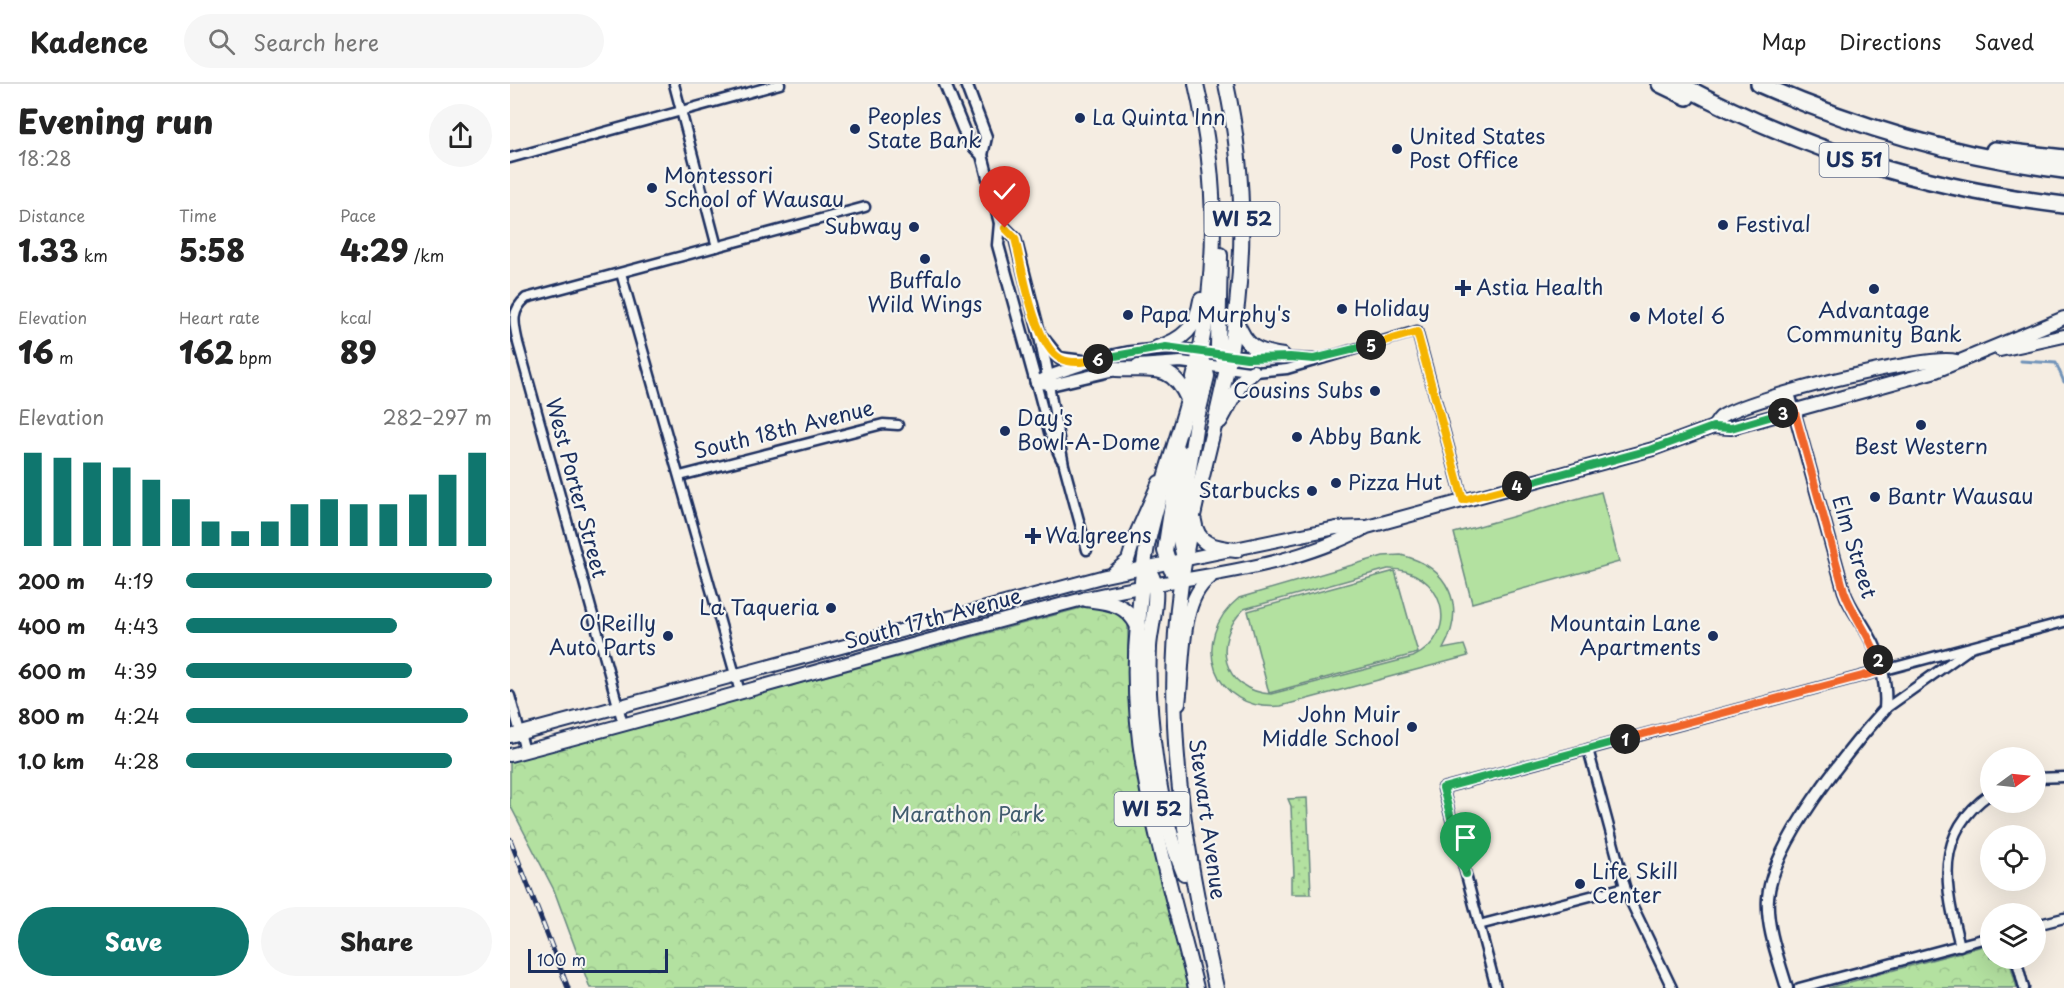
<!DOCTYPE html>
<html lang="en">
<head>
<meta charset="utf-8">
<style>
  :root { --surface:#fff; --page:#f6f6f6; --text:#222; --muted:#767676; --line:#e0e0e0; --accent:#0f766e }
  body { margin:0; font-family:"Playpen Sans",sans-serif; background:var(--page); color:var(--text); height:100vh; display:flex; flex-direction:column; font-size:22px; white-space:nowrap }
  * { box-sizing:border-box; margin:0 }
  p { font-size:20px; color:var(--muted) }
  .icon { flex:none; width:33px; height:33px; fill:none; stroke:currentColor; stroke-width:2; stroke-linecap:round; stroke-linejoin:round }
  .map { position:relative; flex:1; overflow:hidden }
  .details { display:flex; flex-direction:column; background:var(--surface); width:510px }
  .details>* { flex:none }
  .needle { width:39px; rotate:75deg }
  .buttons { position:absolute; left:1470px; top:663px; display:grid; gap:12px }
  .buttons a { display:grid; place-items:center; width:66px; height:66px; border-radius:50%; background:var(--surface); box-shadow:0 6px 24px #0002; font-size:30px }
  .scale { position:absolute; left:18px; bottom:15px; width:140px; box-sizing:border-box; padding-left:6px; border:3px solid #1b2f5e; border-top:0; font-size:16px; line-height:21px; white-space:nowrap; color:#1b2f5e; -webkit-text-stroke:4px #f6f6f2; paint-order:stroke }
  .pin { position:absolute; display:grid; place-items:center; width:51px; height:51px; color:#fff; margin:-62px -26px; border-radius:50% 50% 50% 0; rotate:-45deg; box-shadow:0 0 6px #0007 }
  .pin .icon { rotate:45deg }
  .km { position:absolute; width:30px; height:30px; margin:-15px; border-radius:50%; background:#222; color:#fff; font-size:16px; line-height:30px; text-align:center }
  .round { display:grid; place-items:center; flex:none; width:63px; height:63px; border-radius:32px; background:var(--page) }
  .head { display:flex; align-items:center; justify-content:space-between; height:102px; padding:0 18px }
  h1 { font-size:33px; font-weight:800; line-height:45px }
  .stats { display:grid; grid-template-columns:repeat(3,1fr); gap:9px; height:102px; padding:6px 18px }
  .stats div { display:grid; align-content:center }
  .stats b { font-size:30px; font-weight:800 }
  .stats small { font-size:16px; font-weight:400 }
  .stats p { font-size:16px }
  .chart { height:168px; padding:12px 18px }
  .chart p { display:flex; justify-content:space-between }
  .chart svg { width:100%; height:108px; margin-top:6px; stroke:var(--accent); stroke-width:6 }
  .button { display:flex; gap:12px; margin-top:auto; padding:12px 18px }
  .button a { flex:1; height:69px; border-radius:36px; background:var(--accent); color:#fff; font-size:24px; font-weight:800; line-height:69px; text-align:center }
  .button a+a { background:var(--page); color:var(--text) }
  ul { padding:0 18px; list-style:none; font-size:20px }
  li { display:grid; grid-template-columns:96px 72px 1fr; align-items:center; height:45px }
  li i { height:15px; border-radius:8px; background:var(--accent) }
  header { display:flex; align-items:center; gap:36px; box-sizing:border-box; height:84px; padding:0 30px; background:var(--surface); border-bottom:2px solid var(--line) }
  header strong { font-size:28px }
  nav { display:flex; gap:33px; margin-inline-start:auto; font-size:21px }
  .search { width:420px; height:54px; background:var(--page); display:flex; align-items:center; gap:15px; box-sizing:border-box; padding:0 21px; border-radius:33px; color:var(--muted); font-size:22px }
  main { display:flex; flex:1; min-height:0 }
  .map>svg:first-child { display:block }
  .grass { fill:#b3e1a0; stroke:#67887f; stroke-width:1.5; fill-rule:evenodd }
  .forest { fill:url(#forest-crowns); stroke:#67887f; stroke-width:1.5 }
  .garden { fill:url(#garden-dots); stroke:#67887f; stroke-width:1.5 }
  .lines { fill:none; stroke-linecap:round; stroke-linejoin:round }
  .stream { stroke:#7193b9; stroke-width:3 }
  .minor-casing { stroke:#1b2f5e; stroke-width:13 }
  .tertiary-casing { stroke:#1b2f5e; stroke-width:15 }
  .secondary-casing { stroke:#1b2f5e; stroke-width:16 }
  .primary-casing { stroke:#1b2f5e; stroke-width:18 }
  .motorway-casing { stroke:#1b2f5e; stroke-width:20 }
  .minor { stroke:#f6f6f2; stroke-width:8 }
  .tertiary { stroke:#f6f6f2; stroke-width:10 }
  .secondary { stroke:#f6f6f2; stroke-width:12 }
  .primary { stroke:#f6f6f2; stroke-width:14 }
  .motorway { stroke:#f6f6f2; stroke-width:15 }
  .rail-casing { stroke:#1b2f5e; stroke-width:5 }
  .rail { stroke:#f6f6f2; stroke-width:3; stroke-dasharray:9; stroke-linecap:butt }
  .split-1-casing { stroke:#fff; stroke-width:12 }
  .split-2-casing { stroke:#fff; stroke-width:12 }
  .split-3-casing { stroke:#fff; stroke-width:12 }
  .split-4-casing { stroke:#fff; stroke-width:12 }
  .split-5-casing { stroke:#fff; stroke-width:12 }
  .split-6-casing { stroke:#fff; stroke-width:12 }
  .split-7-casing { stroke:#fff; stroke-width:12 }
  .split-1 { stroke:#22a559; stroke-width:8 }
  .split-2 { stroke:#f0652b; stroke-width:8 }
  .split-3 { stroke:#f0652b; stroke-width:8 }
  .split-4 { stroke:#22a559; stroke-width:8 }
  .split-5 { stroke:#f5b400; stroke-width:8 }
  .split-6 { stroke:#22a559; stroke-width:8 }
  .split-7 { stroke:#f5b400; stroke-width:8 }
  .poi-dot { fill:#1b2f5e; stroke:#f6f6f2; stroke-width:2 }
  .labels { text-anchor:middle; stroke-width:4.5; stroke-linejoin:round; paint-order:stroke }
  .shield { fill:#f6f6f2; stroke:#5d6b8a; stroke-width:1.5 }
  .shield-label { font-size:20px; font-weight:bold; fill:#1b2f5e }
  .poi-label { font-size:21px; fill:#1b2f5e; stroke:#f6f6f2; text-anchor:start }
  .street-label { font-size:21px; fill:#1b2f5e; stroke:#f6f6f2 }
  .park-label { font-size:21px; fill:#415c6e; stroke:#f6f6f2 }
</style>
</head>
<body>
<header>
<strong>Kadence</strong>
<div class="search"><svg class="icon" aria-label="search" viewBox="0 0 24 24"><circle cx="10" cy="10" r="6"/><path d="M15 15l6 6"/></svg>Search here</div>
<nav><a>Map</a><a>Directions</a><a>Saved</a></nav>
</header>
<main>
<section class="details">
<div class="head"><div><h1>Evening run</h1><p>18:28</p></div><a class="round"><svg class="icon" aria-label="share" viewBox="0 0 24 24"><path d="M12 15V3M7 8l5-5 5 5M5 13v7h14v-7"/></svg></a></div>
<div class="stats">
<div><p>Distance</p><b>1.33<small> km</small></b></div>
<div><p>Time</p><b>5:58</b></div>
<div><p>Pace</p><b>4:29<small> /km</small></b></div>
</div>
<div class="stats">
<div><p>Elevation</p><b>16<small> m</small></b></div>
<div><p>Heart rate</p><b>162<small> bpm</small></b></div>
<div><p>kcal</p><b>89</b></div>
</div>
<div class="chart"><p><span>Elevation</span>282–297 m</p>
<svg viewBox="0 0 160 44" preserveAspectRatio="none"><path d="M5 44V6M15 44V8M25 44V10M35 44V12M45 44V17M55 44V25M65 44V34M75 44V38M85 44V34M95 44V27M105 44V25M115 44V27M125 44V27M135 44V23M145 44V15M155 44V6"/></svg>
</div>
<ul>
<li><b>200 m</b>4:19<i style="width:100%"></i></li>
<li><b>400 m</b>4:43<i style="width:69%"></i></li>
<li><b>600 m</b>4:39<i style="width:74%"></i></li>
<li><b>800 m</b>4:24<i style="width:92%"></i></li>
<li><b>1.0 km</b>4:28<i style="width:87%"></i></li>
</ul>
<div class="button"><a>Save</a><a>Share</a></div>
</section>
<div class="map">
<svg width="1554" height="904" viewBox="0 0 1554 904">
  <defs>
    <pattern id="forest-crowns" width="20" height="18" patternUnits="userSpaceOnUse" patternTransform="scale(1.5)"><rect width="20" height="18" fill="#b3e1a0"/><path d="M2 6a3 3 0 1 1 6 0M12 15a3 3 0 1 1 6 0" fill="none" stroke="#99c18c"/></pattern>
    <pattern id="garden-dots" width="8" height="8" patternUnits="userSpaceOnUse" patternTransform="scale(1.5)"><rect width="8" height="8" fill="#b3e1a0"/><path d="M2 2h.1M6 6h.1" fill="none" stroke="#99c18c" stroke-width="1.8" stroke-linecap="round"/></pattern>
  </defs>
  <rect width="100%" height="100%" fill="#f5ede2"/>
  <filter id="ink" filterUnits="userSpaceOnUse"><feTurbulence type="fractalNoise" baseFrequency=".0167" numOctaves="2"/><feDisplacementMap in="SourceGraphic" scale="12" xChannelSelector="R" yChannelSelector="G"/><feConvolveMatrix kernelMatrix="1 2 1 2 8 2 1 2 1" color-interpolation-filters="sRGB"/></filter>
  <g filter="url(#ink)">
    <g class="grass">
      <path d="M 1091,408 L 1109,478 L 962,519 L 944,449 Z"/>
      <path d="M 891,471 C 939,483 957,522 933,565 L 954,561 L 958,572 L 771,622 C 703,629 678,555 729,514 L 873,472 ZM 878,485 C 932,484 954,549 903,573 L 761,610 C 712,607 701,557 734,525 Z"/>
      <path d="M 885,487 L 908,569 L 759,609 L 738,527 Z"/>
    </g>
    <g class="forest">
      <path d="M 578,522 C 593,523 612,523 618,540 L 618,611 L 625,670 L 678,904 L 80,904 L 44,806 L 0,721 L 0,677 Z"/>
      <path d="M 1480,860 L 1480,874 L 1499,875 L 1507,904 L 1318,904 Z"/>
    </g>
    <path class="garden" d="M 797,714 L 801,810 L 781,810 L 781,793 L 784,792 L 781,722 L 778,715 Z"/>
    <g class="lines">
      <path class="stream" d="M 1511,277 L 1546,279 L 1554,298"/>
      <defs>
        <g id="minor">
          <path d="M 164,0 L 207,163"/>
          <path d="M 0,74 L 270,0"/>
          <path d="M 111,189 L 230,608"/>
          <path d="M 720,271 L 803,275"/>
          <path d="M 717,284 L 746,288 L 777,285 L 907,247 L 953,416"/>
          <path d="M 526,299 L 539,348 L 551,375"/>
          <path d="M 539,301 L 554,381 L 577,466"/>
          <path d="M 170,392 L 373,340 L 388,341"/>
          <path d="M 0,612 L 15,667"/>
          <path d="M 1375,625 L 1458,566"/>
          <path d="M 113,640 L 8,259 C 4,240 0,228 16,214 L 355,123"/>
          <path d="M 1078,665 L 1117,810 L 1162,904"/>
          <path d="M 1526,694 L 1554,693"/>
          <path d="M 969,841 L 1115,803"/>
          <path d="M 1526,841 L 1554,834"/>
          <path d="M 1450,862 C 1435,804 1423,750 1480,710"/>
          <path d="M 1506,874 L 1514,904"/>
          <path d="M 986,904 L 933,704 L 1554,538"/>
          <path d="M 1289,904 L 1480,853"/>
        </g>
        <g id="tertiary">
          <path d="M 435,0 L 458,57 L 472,71 L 490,139 L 488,161 L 526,299"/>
          <path d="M 456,0 L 476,53 L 472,71"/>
          <path d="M 490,139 L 505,154 L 529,248 L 539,297"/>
          <path d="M 533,254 L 549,274 L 573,277"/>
          <path d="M 628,281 L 671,278 L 717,284"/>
          <path d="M 526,299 C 538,291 551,288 565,283 C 620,263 659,262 716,270"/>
          <path d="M 526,299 L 545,300 L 613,284"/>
          <path d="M 1277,904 C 1269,876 1256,844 1258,814 C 1262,760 1338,666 1375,625 C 1377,602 1371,571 1359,552 C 1351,536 1340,525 1334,507 L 1279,309"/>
        </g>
        <g id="secondary">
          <path d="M 1490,266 L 1554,252"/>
          <path d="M 1203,343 C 1206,340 1208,335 1211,333 C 1236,315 1417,269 1446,277"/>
          <path d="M 604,488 L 618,476 L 626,450 L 649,398"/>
          <path d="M 669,619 C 674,585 669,515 700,494"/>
          <path d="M 0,652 L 595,492 L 826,444 L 853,443"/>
          <path d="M 0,671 C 191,621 381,565 573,515 C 668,491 768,491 857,443 L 1143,365 L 1203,343 L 1221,344 L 1426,287 L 1554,234"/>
        </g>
        <g id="primary">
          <path d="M 710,171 L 708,262 L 717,284"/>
          <path d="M 726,237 C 736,264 747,268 773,272"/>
          <path d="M 647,264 C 673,256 687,243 691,216"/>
          <path d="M 606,285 C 641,287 661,277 678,315"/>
          <path d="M 710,337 L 732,297 L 743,288"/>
          <path d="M 670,368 L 655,467 L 661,485 L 671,498"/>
          <path d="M 684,437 C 687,461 705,464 726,466"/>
          <path d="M 674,474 L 669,452 L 686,338 L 697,292 L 690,267"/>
          <path d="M 635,484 C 655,498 640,542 639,563 C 636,629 648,727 674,789"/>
          <path d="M 576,515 C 599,518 616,519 628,542"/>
          <path d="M 686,904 C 657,785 615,664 628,541 C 631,512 632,481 639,453 C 654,387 680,324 692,257 C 709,170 706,86 686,0"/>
          <path d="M 706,904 C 675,768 652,639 671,499 C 681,423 705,349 719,274 C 736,183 736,91 716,0"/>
        </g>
        <g id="motorway">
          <path d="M 1150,0 L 1177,13"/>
          <path d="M 1169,0 C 1295,66 1412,104 1554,121"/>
          <path d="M 1249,0 C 1346,43 1449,73 1554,86"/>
          <path d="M 1484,66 L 1554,74"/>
        </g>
      </defs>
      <use href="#minor" class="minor-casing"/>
      <use href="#tertiary" class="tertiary-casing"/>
      <use href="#secondary" class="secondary-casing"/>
      <use href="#primary" class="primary-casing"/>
      <use href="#motorway" class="motorway-casing"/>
      <use href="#minor" class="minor"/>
      <use href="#tertiary" class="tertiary"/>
      <use href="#secondary" class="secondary"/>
      <use href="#primary" class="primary"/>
      <use href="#motorway" class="motorway"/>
      <defs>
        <path id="rail" d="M 0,755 L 58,904"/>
      </defs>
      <use href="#rail" class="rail-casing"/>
      <use href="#rail" class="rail"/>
    </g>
  </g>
  <g class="lines" filter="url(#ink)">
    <defs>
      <path id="split-1" d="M 956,790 L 933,704 L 1115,655"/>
      <path id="split-2" d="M 1115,655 L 1371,587 L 1368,576"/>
      <path id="split-3" d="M 1273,329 L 1284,325 L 1334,507 C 1343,532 1360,550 1368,576"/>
      <path id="split-4" d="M 1007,402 L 1143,365 L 1203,343 L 1221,344 L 1273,329"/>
      <path id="split-5" d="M 861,261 L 907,248 L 953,416 L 1007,402"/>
      <path id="split-6" d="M 588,275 L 656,263 L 737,274 L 780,273 L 804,275 L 861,261"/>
      <path id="split-7" d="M 495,144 L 505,154 C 512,182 524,262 551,275 C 562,280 576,278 588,275"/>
    </defs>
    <use href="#split-1" class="split-1-casing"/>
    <use href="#split-2" class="split-2-casing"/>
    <use href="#split-3" class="split-3-casing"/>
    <use href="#split-4" class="split-4-casing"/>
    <use href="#split-5" class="split-5-casing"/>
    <use href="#split-6" class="split-6-casing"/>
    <use href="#split-7" class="split-7-casing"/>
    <use href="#split-1" class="split-1"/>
    <use href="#split-2" class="split-2"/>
    <use href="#split-3" class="split-3"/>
    <use href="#split-4" class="split-4"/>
    <use href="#split-5" class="split-5"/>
    <use href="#split-6" class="split-6"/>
    <use href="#split-7" class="split-7"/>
  </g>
  <g class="poi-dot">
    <circle cx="570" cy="34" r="6"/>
    <circle cx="345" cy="45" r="6"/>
    <circle cx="887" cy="65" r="6"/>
    <circle cx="142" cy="104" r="6"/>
    <circle cx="1213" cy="141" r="6"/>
    <circle cx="404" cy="143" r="6"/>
    <circle cx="415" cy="175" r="6"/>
    <path d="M950 195h6v6h6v6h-6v6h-6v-6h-6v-6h6z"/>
    <circle cx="1364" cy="205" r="6"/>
    <circle cx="832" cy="225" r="6"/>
    <circle cx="618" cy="231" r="6"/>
    <circle cx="1125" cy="233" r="6"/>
    <circle cx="865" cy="307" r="6"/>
    <circle cx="1411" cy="341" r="6"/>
    <circle cx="495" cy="347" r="6"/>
    <circle cx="787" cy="353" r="6"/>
    <circle cx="826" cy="399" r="6"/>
    <circle cx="802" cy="407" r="6"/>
    <circle cx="1365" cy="413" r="6"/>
    <path d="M520 443h6v6h6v6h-6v6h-6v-6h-6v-6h6z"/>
    <circle cx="321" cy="524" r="6"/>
    <circle cx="158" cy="552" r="6"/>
    <circle cx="1203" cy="552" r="6"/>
    <circle cx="902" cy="643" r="6"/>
    <circle cx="1070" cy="800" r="6"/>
  </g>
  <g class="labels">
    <g class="shield">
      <rect x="1309.5" y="59" width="69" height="34" rx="4.5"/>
      <rect x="694.5" y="118" width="75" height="34" rx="4.5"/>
      <rect x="604.5" y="708" width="75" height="34" rx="4.5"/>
    </g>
    <g class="shield-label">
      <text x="1344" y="83">US 51</text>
      <text x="732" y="142">WI 52</text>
      <text x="642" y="732">WI 52</text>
    </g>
    <g class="poi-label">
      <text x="357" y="40">Peoples<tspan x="357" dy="24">State Bank</tspan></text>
      <text x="582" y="41">La Quinta Inn</text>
      <text x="899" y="60">United States<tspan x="899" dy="24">Post Office</tspan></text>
      <text x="154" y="99">Montessori<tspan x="154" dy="24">School of Wausau</tspan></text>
      <text x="1225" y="148">Festival</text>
      <text x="392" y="150" text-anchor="end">Subway</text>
      <text x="415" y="204" text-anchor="middle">Buffalo<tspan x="415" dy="24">Wild Wings</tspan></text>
      <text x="966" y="211">Astia Health</text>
      <text x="844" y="232">Holiday</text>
      <text x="1364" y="234" text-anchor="middle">Advantage<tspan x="1364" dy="24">Community Bank</tspan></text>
      <text x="630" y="238">Papa Murphy's</text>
      <text x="1137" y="240">Motel 6</text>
      <text x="853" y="314" text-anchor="end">Cousins Subs</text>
      <text x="507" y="342">Day's<tspan x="507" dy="24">Bowl-A-Dome</tspan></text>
      <text x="799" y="360">Abby Bank</text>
      <text x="1411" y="370" text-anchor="middle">Best Western</text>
      <text x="838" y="406">Pizza Hut</text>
      <text x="790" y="414" text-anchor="end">Starbucks</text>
      <text x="1377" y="420">Bantr Wausau</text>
      <text x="535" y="459">Walgreens</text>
      <text x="309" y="531" text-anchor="end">La Taqueria</text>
      <text x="146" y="547" text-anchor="end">O'Reilly<tspan x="146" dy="24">Auto Parts</tspan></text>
      <text x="1191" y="547" text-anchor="end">Mountain Lane<tspan x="1191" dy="24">Apartments</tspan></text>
      <text x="890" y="638" text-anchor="end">John Muir<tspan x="890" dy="24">Middle School</tspan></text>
      <text x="1082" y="795">Life Skill<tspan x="1082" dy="24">Center</tspan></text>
    </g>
    <g class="street-label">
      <text transform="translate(274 346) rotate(-14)" y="7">South 18th Avenue</text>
      <text transform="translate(66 404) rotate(75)" y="7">West Porter Street</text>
      <text transform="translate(1344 463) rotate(73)" y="7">Elm Street</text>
      <text transform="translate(423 535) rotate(-15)" y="7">South 17th Avenue</text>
      <text transform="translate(697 735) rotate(82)" y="7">Stewart Avenue</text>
    </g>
    <g class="park-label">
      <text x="458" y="738">Marathon Park</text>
    </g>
  </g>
</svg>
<div class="buttons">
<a><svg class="needle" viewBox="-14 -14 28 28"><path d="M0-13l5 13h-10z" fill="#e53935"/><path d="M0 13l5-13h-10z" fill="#767676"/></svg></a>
<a><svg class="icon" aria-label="locate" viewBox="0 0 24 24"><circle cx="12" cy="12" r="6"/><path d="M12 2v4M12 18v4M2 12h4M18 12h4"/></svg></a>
<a><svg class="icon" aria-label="layers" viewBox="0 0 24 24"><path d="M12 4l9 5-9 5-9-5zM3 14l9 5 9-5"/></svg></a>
</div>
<div class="scale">100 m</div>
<div class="pin" style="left:956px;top:790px;background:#1e9e55"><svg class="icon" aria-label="arrive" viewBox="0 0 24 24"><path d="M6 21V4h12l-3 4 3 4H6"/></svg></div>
<div class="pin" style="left:495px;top:144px;background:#d93025"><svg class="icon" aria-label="check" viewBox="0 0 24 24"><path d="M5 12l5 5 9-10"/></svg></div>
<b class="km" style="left:1115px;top:655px">1</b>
<b class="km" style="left:1368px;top:576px">2</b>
<b class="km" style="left:1273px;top:329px">3</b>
<b class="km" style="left:1007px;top:402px">4</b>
<b class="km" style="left:861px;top:261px">5</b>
<b class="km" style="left:588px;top:275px">6</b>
</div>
</main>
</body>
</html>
